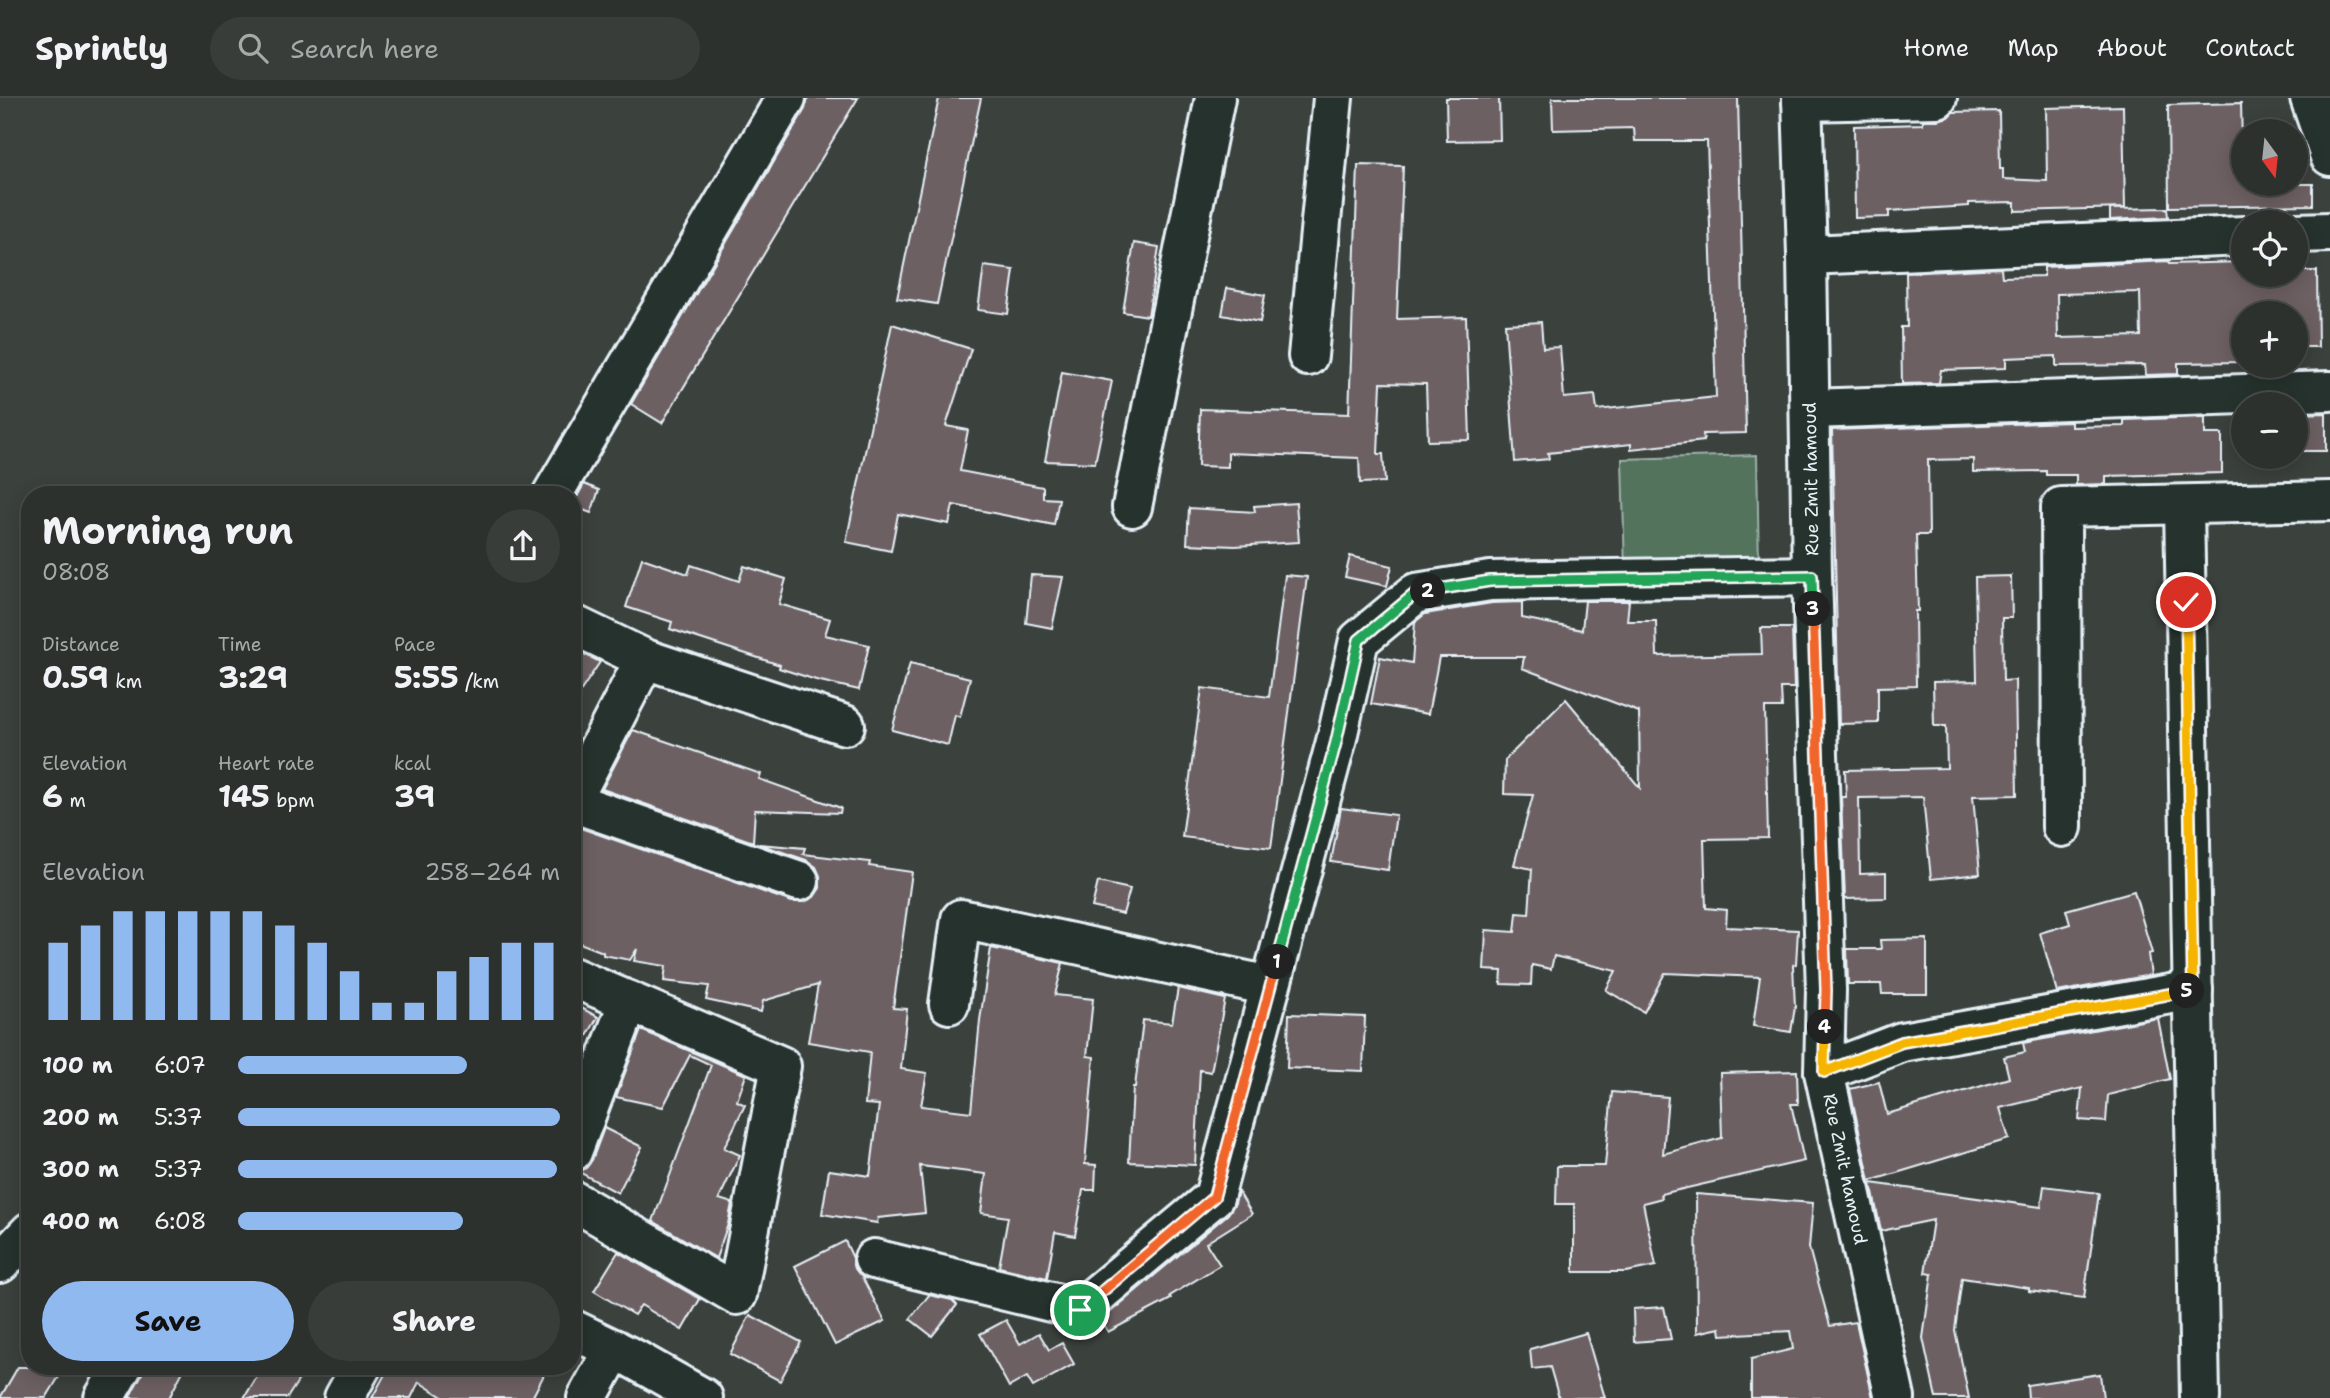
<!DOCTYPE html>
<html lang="en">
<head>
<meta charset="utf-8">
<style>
  :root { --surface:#2c312e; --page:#383d3a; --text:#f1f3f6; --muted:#a6a9aa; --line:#484c4a; --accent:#90b9f0 }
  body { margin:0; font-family:"Shantell Sans",sans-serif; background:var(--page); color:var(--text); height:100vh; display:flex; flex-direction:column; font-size:26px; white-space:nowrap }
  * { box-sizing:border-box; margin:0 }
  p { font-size:23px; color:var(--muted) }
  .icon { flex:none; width:38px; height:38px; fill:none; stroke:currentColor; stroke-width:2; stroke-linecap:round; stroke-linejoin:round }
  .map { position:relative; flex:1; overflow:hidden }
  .panel { position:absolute; left:21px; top:388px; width:560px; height:889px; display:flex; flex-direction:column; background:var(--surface); border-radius:28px; box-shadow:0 4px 18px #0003,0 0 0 2px var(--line) }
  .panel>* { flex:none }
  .needle { width:46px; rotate:165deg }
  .tools { position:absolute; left:2231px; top:21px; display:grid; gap:14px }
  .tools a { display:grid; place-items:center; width:77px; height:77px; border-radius:50%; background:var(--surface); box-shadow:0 4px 18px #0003,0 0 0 2px var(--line); font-size:35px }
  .pin { position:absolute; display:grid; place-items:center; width:60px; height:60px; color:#fff; margin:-30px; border:4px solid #fff; border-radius:50%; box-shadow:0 2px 7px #0007 }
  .km { position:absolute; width:35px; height:35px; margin:-18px; border-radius:50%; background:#222; color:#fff; font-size:19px; line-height:35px; text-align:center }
  .round { display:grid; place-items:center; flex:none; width:74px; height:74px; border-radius:37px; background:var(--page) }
  .headline { display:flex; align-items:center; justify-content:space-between; height:119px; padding:0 21px }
  h1 { font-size:38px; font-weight:700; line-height:52px }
  .figures { display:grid; grid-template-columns:repeat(3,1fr); gap:10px; height:119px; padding:7px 21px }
  .figures div { display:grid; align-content:center }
  .figures b { font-size:30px; font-weight:700 }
  .figures small { font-size:19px; font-weight:400 }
  .figures p { font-size:19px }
  .chart { height:196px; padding:14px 21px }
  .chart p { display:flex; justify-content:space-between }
  .chart svg { width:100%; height:126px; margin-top:7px; stroke:var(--accent); stroke-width:6 }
  .primary-button { display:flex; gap:14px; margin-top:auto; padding:14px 21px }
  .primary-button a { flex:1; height:80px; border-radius:42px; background:var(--accent); color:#111; font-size:28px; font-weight:700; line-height:80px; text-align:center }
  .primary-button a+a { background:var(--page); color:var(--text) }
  ul { padding:0 21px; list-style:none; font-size:23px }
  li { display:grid; grid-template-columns:112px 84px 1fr; align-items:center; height:52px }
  li i { height:18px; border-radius:9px; background:var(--accent) }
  header { display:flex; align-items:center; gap:42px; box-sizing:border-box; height:98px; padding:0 35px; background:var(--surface); border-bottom:2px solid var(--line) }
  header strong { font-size:33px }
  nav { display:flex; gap:38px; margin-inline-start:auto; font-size:24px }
  .search { width:490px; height:63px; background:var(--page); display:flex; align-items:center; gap:18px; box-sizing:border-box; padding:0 24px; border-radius:38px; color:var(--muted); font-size:26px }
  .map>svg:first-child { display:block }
  .green { fill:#52735d; stroke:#9db2aa; stroke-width:2 }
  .building { fill:#6d6163; stroke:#e8f1f8; stroke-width:2; fill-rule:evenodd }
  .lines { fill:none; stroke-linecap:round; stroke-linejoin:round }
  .minor-casing { stroke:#e8f1f8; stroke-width:44 }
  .minor { stroke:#26332d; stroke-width:38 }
  .split-1-casing { stroke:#fff; stroke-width:14 }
  .split-2-casing { stroke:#fff; stroke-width:14 }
  .split-3-casing { stroke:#fff; stroke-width:14 }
  .split-4-casing { stroke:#fff; stroke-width:14 }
  .split-5-casing { stroke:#fff; stroke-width:14 }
  .split-6-casing { stroke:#fff; stroke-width:14 }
  .split-1 { stroke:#f0652b; stroke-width:9 }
  .split-2 { stroke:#22a559; stroke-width:9 }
  .split-3 { stroke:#22a559; stroke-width:9 }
  .split-4 { stroke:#f0652b; stroke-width:9 }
  .split-5 { stroke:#f5b400; stroke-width:9 }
  .split-6 { stroke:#f5b400; stroke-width:9 }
  .labels { text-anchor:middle; stroke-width:5; stroke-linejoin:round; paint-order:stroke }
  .street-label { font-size:18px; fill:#e8f1f8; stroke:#26332d }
</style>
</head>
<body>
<header>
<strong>Sprintly</strong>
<div class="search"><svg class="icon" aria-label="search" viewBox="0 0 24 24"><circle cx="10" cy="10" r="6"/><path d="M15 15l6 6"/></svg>Search here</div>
<nav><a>Home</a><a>Map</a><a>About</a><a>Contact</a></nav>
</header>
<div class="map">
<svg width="2330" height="1300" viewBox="0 0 2330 1300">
  <rect width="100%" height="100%" fill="#3b413d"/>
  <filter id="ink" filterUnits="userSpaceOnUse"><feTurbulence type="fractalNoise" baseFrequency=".0143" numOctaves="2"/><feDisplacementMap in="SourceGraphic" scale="14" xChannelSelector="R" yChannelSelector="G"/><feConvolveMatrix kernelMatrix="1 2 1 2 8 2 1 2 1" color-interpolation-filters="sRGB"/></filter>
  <g filter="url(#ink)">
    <path class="green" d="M 1757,357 L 1759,470 L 1625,473 L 1622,361 Z"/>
    <g class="building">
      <path d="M 808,0 L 858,0 L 662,325 L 631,306 L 805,11 Z"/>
      <path d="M 939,0 L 981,0 L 937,206 L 897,200 Z"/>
      <path d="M 1446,0 L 1499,0 L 1500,42 L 1447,43 Z"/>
      <path d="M 1552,0 L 1738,0 L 1746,335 L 1703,336 L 1704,343 L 1631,351 L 1631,346 L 1548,355 L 1549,361 L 1515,364 L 1505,226 L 1541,224 L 1543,250 L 1560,249 L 1564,300 L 1595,297 L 1597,312 L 1716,299 L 1707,43 L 1635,43 L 1634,30 L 1553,32 Z"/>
      <path d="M 2241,5 L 2243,86 L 2313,86 L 2313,107 L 2169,109 L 2168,7 Z"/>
      <path d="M 2123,8 L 2125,110 L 2015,113 L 2015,104 L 1969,105 L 1969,108 L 1889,113 L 1889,119 L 1855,120 L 1854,28 L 1923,26 L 1923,22 L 1938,22 L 1948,19 L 1953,14 L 1999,13 L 2000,71 L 2003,71 L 2003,81 L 2047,83 L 2046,10 Z"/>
      <path d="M 1358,67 L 1403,68 L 1397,221 L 1466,219 L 1470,342 L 1428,343 L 1426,286 L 1381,285 L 1378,356 L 1383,356 L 1385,384 L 1360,385 L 1359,360 L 1228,355 L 1228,369 L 1198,368 L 1200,311 L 1349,316 Z"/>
      <path d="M 2167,110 L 2168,119 L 2110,122 L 2110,111 Z"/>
      <path d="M 1134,145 L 1159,149 L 1148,218 L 1123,214 Z"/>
      <path d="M 2168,163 L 2169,166 L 2244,164 L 2244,177 L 2296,177 L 2296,173 L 2317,173 L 2318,249 L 2296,249 L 2296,215 L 2242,215 L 2242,264 L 2178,265 L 2178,276 L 2146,277 L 2145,267 L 2056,268 L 2056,258 L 2006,260 L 2006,270 L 1941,272 L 1939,285 L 1902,286 L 1901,229 L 1907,229 L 1906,175 L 2001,170 L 2002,179 L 2044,178 L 2044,169 ZM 2140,194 L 2141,238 L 2058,240 L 2057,196 Z"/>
      <path d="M 984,168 L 1014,172 L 1008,216 L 978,212 Z"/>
      <path d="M 1227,190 L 1265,197 L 1260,224 L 1222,217 Z"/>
      <path d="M 892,226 L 971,251 L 946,328 L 968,332 L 960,373 L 1043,389 L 1043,400 L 1059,401 L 1054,427 L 953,407 L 949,426 L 898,416 L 891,453 L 846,444 Z"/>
      <path d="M 1062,274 L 1112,283 L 1095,365 L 1045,363 Z"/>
      <path d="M 2326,315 L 2326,353 L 2296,353 L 2296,316 Z"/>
      <path d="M 2205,319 L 2205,336 L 2222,336 L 2222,375 L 2106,378 L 2106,386 L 2076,387 L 2076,377 L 2046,377 L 2046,373 L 1973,374 L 1973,361 L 1928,362 L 1929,437 L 1916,437 L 1918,513 L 1915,513 L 1916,588 L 1878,589 L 1878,625 L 1839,626 L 1832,332 L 2071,324 L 2071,329 L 2124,328 L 2124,322 Z"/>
      <path d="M 584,386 L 599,392 L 591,415 L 572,408 Z"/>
      <path d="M 1296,405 L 1299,444 L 1235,448 L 1187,446 L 1189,410 L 1255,414 L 1254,408 Z"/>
      <path d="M 1350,458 L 1392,468 L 1387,488 L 1345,479 Z"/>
      <path d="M 642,460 L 688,476 L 691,467 L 739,483 L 744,468 L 786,481 L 779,506 L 830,521 L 825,537 L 869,547 L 859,592 L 816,582 L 779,570 L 780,567 L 670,531 L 672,524 L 626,509 Z"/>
      <path d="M 1031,477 L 1063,479 L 1052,530 L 1026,525 Z"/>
      <path d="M 1285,477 L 1307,479 L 1271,750 L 1182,739 L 1202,590 L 1269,599 Z"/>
      <path d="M 2011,478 L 2012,520 L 2002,520 L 2003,583 L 2015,582 L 2017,697 L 1973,698 L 1980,776 L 1931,781 L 1923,699 L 1859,700 L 1860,776 L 1886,775 L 1886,800 L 1845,801 L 1841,699 L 1846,699 L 1845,672 L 1947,670 L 1946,628 L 1934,628 L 1933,584 L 1977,583 L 1975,479 Z"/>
      <path d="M 1585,503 L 1629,503 L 1627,523 L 1656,523 L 1657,558 L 1762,556 L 1761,530 L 1792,530 L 1794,590 L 1781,590 L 1782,610 L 1765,610 L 1768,740 L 1704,741 L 1706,810 L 1727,812 L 1726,829 L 1798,832 L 1796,866 L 1793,867 L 1795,909 L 1791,934 L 1753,928 L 1760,879 L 1665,875 L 1644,914 L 1606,892 L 1616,873 L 1554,858 L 1551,871 L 1532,867 L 1531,887 L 1501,886 L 1502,873 L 1484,872 L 1486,832 L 1515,834 L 1517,815 L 1529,816 L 1532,771 L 1514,767 L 1533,697 L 1504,696 L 1505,662 L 1566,601 L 1640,690 L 1639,614 L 1522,570 L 1524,559 L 1439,559 L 1428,616 L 1371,606 L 1380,559 L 1412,565 L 1415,524 L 1425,516 L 1492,505 L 1522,504 L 1522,520 L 1582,532 Z"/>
      <path d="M 572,550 L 600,564 L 572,606 Z"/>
      <path d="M 910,565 L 970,580 L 960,619 L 955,617 L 948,647 L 892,632 Z"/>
      <path d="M 633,632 L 761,676 L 759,681 L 841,710 L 840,715 L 755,712 L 753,744 L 602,691 Z"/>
      <path d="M 1341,710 L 1396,717 L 1388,772 L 1331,764 Z"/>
      <path d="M 572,727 L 792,804 L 804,804 L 814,799 L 820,790 L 820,778 L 816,769 L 806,762 L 759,746 L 805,750 L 803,756 L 870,764 L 869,768 L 912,774 L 893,910 L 907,911 L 901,971 L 927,975 L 921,1008 L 971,1014 L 980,922 L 991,850 L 1063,865 L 1055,897 L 1093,901 L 1087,958 L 1094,959 L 1085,1066 L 1096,1067 L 1095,1092 L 1083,1092 L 1075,1138 L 1055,1134 L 1047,1180 L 999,1169 L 1008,1119 L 981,1115 L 986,1076 L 920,1068 L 925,1115 L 878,1120 L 877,1125 L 822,1116 L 829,1072 L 870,1078 L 879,1007 L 865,1006 L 870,954 L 808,944 L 818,887 L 763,903 L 761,914 L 706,902 L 709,888 L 664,883 L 666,868 L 634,863 L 637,851 L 630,862 L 603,857 L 603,854 L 572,842 Z"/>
      <path d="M 1098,784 L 1130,791 L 1123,816 L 1092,809 Z"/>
      <path d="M 2134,793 L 2152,855 L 2148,856 L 2151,877 L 2057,894 L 2040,835 L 2070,826 L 2066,812 Z"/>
      <path d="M 1927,841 L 1927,896 L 1882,896 L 1881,886 L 1848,886 L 1847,851 L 1881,851 L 1880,842 Z"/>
      <path d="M 1178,890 L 1225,901 L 1211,974 L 1200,972 L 1195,1067 L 1129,1064 L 1133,989 L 1135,989 L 1143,922 L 1172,925 Z"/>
      <path d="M 572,905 L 598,919 L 572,964 Z"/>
      <path d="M 1289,916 L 1365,919 L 1363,973 L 1287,970 Z"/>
      <path d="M 2158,920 L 2170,981 L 2108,997 L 2106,1024 L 2079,1022 L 2082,990 L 2000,1010 L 2009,1041 L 1870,1083 L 1850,991 L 1879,984 L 1887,1016 L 2009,980 L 2004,959 L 2025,954 L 2023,945 Z"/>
      <path d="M 641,932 L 746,977 L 737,1003 L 745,1007 L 724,1050 L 740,1057 L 719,1101 L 732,1105 L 728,1126 L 716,1160 L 653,1123 L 711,967 L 690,957 L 663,1009 L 616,999 Z"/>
      <path d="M 1797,973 L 1798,1006 L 1791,1006 L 1804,1063 L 1661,1096 L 1662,1100 L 1643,1105 L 1656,1168 L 1626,1174 L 1574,1174 L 1574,1106 L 1556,1106 L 1557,1068 L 1605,1068 L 1612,994 L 1668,999 L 1663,1056 L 1722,1040 L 1720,975 Z"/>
      <path d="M 604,1030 L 642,1049 L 618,1095 L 579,1074 L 586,1070 L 592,1062 Z"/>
      <path d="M 1871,1085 L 2041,1109 L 2044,1088 L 2099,1095 L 2084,1200 L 2029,1193 L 2029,1190 L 1962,1180 L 1955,1232 L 1969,1300 L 1936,1300 L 1923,1240 L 1932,1176 L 1925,1175 L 1933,1122 L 1881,1133 Z"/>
      <path d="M 1238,1093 L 1252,1116 L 1206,1145 L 1220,1167 L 1170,1198 L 1171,1201 L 1108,1234 L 1101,1222 L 1228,1116 L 1235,1105 Z"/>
      <path d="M 1696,1096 L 1813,1105 L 1809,1150 L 1830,1228 L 1856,1224 L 1873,1300 L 1751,1300 L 1751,1261 L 1793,1251 L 1790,1233 L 1721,1237 L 1720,1230 L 1697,1235 Z"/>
      <path d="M 845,1143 L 853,1160 L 853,1168 L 862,1179 L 885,1223 L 835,1247 L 795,1168 Z"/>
      <path d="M 618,1154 L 700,1201 L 682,1232 L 641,1207 L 634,1217 L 594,1193 Z"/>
      <path d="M 929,1197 L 952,1202 L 957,1207 L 932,1238 L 910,1221 Z"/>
      <path d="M 1664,1209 L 1671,1241 L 1634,1244 L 1633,1211 Z"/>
      <path d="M 750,1217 L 801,1244 L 780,1283 L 730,1256 Z"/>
      <path d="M 1006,1222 L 1020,1246 L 1039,1235 L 1049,1252 L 1062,1245 L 1074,1266 L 1033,1289 L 1027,1279 L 1009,1289 L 980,1236 Z"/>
      <path d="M 1586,1235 L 1605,1300 L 1559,1300 L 1550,1269 L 1532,1271 L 1530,1251 Z"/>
      <path d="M 18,1269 L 65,1269 L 46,1300 L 0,1300 Z"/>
      <path d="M 145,1269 L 185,1269 L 169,1300 L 129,1300 Z"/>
      <path d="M 263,1269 L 307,1269 L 287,1300 L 244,1300 Z"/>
      <path d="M 389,1269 L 548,1269 L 532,1300 L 444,1300 L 419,1284 L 411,1300 L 372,1300 Z"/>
      <path d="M 2100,1276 L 2103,1300 L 2028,1300 L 2027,1287 Z"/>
    </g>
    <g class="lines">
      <defs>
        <g id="minor">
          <path d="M 1802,0 L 1807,157 L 1812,478 L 1826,892 L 1824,974 L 1895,1300"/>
          <path d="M 2310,0 L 2330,58"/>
          <path d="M 1802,3 L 1937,0"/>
          <path d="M 2296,135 L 2330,134"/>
          <path d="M 1807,157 L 2244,138"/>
          <path d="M 1308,258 L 1333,0"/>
          <path d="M 1810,311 L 2330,293"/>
          <path d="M 552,397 L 786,0"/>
          <path d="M 2184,407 L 2200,1300"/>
          <path d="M 1132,409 L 1215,0"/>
          <path d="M 572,526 L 645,561 L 572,702"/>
          <path d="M 645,561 L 845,627"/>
          <path d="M 572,704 L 799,783"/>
          <path d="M 2062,729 L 2061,409 L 2330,403"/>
          <path d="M 572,879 L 781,968 L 737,1197 L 572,1102"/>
          <path d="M 949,906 L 961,821 L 1270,888"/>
          <path d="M 1824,974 L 1902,944 L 2193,892"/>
          <path d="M 572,1054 L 629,903"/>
          <path d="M 874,1161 L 1080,1211 L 1214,1099 L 1336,644 L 1359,542 L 1416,495 L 1490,483 L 1812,478"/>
          <path d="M 0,1165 L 30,1134"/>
          <path d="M 572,1231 L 634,1261 L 703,1300"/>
          <path d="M 104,1300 L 122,1269"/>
          <path d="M 344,1300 L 361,1269"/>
          <path d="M 587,1300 L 614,1251"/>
        </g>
      </defs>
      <use href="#minor" class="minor-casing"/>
      <use href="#minor" class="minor"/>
    </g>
  </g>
  <g class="lines" filter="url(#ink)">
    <defs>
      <path id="split-1" d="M 1080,1212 L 1214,1099 L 1277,864"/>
      <path id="split-2" d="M 1277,864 L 1336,644 L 1359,542 L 1416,495 L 1428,493"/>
      <path id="split-3" d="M 1428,493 L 1490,483 L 1812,478 L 1813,511"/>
      <path id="split-4" d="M 1813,511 L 1826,892 L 1825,929"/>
      <path id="split-5" d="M 1825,929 L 1824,974 L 1902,944 L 2187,893"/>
      <path id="split-6" d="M 2186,504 L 2193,892 L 2187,893"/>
    </defs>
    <use href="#split-1" class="split-1-casing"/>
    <use href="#split-2" class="split-2-casing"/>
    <use href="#split-3" class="split-3-casing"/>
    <use href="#split-4" class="split-4-casing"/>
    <use href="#split-5" class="split-5-casing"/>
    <use href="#split-6" class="split-6-casing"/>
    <use href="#split-1" class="split-1"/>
    <use href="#split-2" class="split-2"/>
    <use href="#split-3" class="split-3"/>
    <use href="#split-4" class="split-4"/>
    <use href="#split-5" class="split-5"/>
    <use href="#split-6" class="split-6"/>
  </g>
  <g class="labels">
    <g class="street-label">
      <text transform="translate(1811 381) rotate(-91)" y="6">Rue Zmit hamoud</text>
      <text transform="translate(1845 1071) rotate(78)" y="6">Rue Zmit hamoud</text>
    </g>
  </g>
</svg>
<div class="tools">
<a><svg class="needle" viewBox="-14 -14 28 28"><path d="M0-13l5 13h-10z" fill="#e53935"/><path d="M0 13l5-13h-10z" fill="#a6a9aa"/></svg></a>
<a><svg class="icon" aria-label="locate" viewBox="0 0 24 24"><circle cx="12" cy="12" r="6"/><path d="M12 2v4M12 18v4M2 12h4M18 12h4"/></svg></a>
<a>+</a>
<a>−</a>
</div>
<div class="pin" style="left:1080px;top:1212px;background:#1e9e55"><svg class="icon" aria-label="arrive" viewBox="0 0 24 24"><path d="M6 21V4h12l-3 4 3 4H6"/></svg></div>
<div class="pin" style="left:2186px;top:504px;background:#d93025"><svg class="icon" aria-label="check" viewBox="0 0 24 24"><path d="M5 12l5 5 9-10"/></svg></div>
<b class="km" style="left:1277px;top:864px">1</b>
<b class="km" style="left:1428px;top:493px">2</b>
<b class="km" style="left:1813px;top:511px">3</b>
<b class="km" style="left:1825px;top:929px">4</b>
<b class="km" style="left:2187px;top:893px">5</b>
<section class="panel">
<div class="headline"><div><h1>Morning run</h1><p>08:08</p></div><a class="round"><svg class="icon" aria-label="share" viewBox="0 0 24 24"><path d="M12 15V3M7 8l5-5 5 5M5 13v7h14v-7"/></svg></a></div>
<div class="figures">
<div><p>Distance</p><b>0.59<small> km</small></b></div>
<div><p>Time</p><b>3:29</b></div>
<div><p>Pace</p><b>5:55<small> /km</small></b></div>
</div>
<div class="figures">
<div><p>Elevation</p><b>6<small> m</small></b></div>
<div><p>Heart rate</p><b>145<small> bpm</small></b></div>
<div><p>kcal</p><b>39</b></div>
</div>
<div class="chart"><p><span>Elevation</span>258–264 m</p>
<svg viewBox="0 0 160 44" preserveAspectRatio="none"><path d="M5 44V17M15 44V11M25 44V6M35 44V6M45 44V6M55 44V6M65 44V6M75 44V11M85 44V17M95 44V27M105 44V38M115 44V38M125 44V27M135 44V22M145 44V17M155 44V17"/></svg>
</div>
<ul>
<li><b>100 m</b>6:07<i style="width:71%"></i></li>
<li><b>200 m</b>5:37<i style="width:100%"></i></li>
<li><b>300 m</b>5:37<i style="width:99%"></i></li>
<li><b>400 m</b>6:08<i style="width:70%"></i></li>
</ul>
<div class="primary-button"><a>Save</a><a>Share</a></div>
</section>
</div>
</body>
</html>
